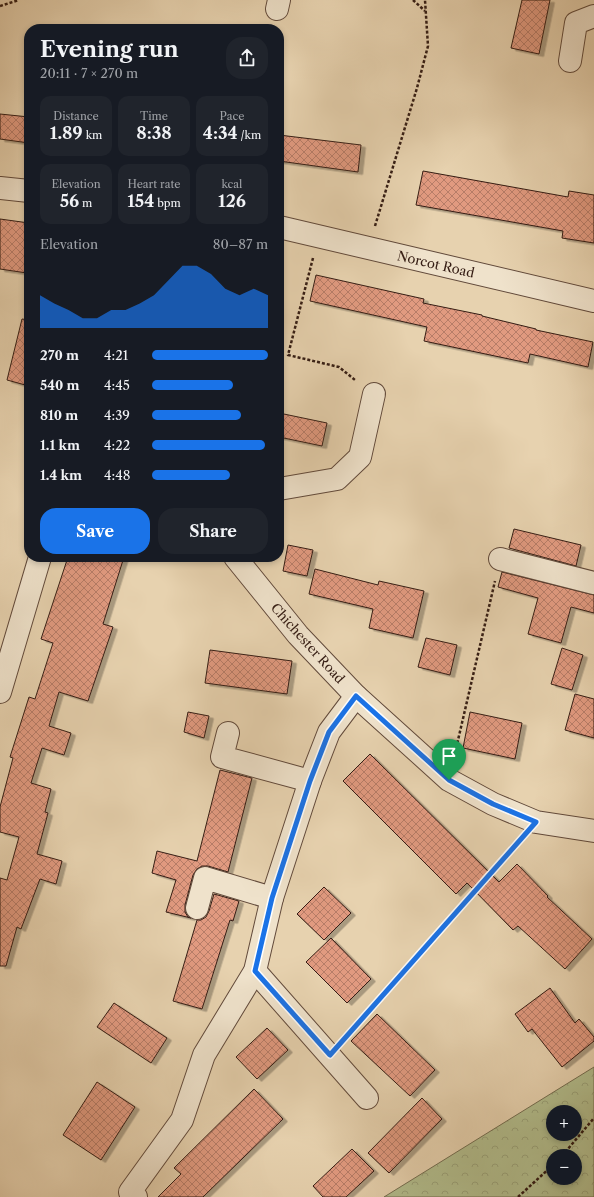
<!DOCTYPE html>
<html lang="en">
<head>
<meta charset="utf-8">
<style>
  :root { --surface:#171b24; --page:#20242c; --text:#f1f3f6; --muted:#9ea1a6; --accent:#1a73e8 }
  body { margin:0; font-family:"Libre Caslon Text",serif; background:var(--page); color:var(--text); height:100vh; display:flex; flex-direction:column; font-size:15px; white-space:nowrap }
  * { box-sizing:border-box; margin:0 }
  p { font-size:13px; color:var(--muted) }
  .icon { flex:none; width:22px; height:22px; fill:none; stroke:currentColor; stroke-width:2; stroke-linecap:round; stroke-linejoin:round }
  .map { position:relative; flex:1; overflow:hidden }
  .drawer { position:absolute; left:24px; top:24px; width:260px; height:538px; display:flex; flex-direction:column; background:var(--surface); border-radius:16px; box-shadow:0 2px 6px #0003 }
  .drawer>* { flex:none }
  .buttons { position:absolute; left:546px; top:1105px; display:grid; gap:8px }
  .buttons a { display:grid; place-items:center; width:36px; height:36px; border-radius:50%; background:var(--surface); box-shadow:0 2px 6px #0003; font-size:20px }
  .pin { position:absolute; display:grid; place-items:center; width:34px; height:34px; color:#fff; margin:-41px -17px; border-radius:50% 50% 50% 0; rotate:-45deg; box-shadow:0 0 4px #0007 }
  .pin .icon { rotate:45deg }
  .round { display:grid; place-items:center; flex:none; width:42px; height:42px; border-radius:16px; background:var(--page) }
  .overview { display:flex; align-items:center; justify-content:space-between; height:68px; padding:0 16px }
  h1 { font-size:22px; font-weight:700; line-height:30px }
  .figures { display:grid; grid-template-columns:repeat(3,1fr); gap:6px; height:68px; padding:4px 16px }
  .figures div { display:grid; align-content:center; border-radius:10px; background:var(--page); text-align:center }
  .figures b { font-size:17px; font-weight:700 }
  .figures small { font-size:11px; font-weight:400 }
  .figures p { font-size:11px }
  .chart { height:112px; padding:8px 16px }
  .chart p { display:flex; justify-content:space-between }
  .chart svg { width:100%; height:72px; margin-top:4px; fill:var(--accent); opacity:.7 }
  .primary-button { display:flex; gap:8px; margin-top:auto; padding:8px 16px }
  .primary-button a { flex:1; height:46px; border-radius:16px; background:var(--accent); color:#fff; font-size:16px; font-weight:700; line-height:46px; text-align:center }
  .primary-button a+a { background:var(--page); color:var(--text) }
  ul { padding:0 16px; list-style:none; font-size:13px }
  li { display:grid; grid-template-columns:64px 48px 1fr; align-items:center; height:30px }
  li i { height:10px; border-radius:5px; background:var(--accent) }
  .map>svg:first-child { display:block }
  .forest { fill:url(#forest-crowns); stroke:#746d50; fill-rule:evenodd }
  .building { fill:url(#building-cross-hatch); stroke:#351d14; filter:url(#shadow) }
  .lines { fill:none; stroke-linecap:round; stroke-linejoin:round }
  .minor-casing { stroke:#624a3b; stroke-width:24 }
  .path { stroke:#351d14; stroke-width:2.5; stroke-dasharray:3 2; stroke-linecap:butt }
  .minor { stroke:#efe2cb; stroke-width:22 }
  .route-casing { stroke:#fff; stroke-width:8 }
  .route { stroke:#1a73e8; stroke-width:5 }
  .labels { text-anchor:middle; stroke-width:3; stroke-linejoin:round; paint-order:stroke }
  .street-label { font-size:13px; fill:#351d14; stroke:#efe2cb }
</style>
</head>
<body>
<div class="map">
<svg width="594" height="1197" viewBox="0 0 594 1197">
  <defs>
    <pattern id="forest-crowns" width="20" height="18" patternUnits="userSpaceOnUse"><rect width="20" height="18" fill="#b2bd8d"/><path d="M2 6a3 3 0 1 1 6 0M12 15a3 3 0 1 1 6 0" fill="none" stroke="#9aa279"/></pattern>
    <pattern id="building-cross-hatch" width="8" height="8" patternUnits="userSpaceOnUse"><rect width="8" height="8" fill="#e19a80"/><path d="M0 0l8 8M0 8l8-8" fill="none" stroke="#b77d68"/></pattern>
    <filter id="shadow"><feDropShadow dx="4.5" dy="2.5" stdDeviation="0" flood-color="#0004"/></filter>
  </defs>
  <rect width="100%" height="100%" fill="#e7d2af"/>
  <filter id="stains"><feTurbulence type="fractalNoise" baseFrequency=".005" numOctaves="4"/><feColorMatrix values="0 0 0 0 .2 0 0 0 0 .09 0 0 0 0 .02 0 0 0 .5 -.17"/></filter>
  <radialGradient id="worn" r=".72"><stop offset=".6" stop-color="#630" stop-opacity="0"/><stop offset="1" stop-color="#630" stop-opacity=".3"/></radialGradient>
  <path class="forest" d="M 594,1067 L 594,1197 L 384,1197 ZM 553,1112 L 575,1112 L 575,1134 L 553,1134 ZM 553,1156 L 575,1156 L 575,1178 L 553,1178 Z"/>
  <g class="building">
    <path d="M 522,0 L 550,0 L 539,54 L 511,48 Z"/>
    <path d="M 0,114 L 29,117 L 29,143 L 0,139 Z"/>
    <path d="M 279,135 L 361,145 L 358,172 L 279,161 Z"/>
    <path d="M 423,171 L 568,197 L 569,191 L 594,195 L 594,243 L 562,238 L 563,231 L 416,205 Z"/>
    <path d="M 0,219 L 29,223 L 29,253 L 27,273 L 0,269 Z"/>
    <path d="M 316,275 L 424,299 L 423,303 L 482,315 L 482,316 L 536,329 L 536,330 L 593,342 L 588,367 L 530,354 L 528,363 L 424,341 L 427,327 L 310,301 Z"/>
    <path d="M 22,319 L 29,320 L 29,386 L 7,380 Z"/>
    <path d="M 279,413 L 327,423 L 322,446 L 279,437 Z"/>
    <path d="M 514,529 L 581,545 L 576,566 L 509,548 Z"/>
    <path d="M 288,545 L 313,550 L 307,576 L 283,571 Z"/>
    <path d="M 68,557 L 124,557 L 103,624 L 113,627 L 88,701 L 59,692 L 49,726 L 71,733 L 64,755 L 42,748 L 31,783 L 51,789 L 45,812 L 48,813 L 37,854 L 62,861 L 56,884 L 40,879 L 21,929 L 17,927 L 6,966 L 0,966 L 0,878 L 7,880 L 19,837 L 0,832 L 0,807 L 13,758 L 10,757 L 29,697 L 35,699 L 53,643 L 41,639 Z"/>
    <path d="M 315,569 L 378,585 L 379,581 L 424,591 L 413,638 L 369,628 L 373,609 L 309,594 Z"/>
    <path d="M 502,572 L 594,595 L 594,613 L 571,607 L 561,643 L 528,634 L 538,598 L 498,587 Z"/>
    <path d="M 426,638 L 457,645 L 450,675 L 418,667 Z"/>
    <path d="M 562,648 L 583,655 L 572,690 L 551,684 Z"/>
    <path d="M 210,650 L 292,661 L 287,694 L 205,683 Z"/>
    <path d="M 575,694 L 594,699 L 594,738 L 565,730 Z"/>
    <path d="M 188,712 L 209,716 L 204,738 L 184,732 Z"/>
    <path d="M 470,712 L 522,723 L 515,759 L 463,748 Z"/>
    <path d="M 370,754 L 499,882 L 517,864 L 548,896 L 547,897 L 592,939 L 565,969 L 518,926 L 513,930 L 467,883 L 456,894 L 343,781 Z"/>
    <path d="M 220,770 L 252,778 L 228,872 L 208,866 L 202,866 L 197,869 L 193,875 L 185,905 L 185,912 L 188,917 L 191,918 L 166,912 L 176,880 L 152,873 L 157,851 L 197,861 Z"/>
    <path d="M 324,887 L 351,913 L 324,940 L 297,914 Z"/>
    <path d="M 214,894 L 239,901 L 233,921 L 230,920 L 202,1009 L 173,1001 L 197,920 L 201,920 L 206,917 L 209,911 Z"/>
    <path d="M 331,938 L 371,979 L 347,1003 L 306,962 Z"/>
    <path d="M 550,988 L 575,1023 L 579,1019 L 594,1037 L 594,1041 L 562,1067 L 532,1029 L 528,1032 L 515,1014 Z"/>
    <path d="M 114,1003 L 167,1038 L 151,1063 L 97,1027 Z"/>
    <path d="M 377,1014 L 435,1070 L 410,1096 L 351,1041 Z"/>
    <path d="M 267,1028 L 288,1050 L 257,1079 L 236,1057 Z"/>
    <path d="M 97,1082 L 135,1107 L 101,1160 L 63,1135 Z"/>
    <path d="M 254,1089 L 283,1119 L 203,1197 L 158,1197 L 181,1174 L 174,1168 Z"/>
    <path d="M 422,1098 L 442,1119 L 389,1173 L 368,1153 Z"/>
    <path d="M 352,1149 L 374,1171 L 346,1197 L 323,1197 L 313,1186 Z"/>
  </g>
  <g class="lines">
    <defs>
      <g id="minor">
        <path d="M 277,9 L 279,0"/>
        <path d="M 570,61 L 576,23 L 594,16"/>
        <path d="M 0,188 L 29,191"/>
        <path d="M 279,227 L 594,301"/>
        <path d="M 279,489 L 337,479 L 360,457 L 374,394"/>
        <path d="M 235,557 L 298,635 L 356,696 L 449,780 L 493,804 L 536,822 L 594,831"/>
        <path d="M 500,559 L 594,583"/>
        <path d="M 0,692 L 40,557"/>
        <path d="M 228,733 L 222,757 L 310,781"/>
        <path d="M 197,908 L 205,878 L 272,898"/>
        <path d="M 255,971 L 367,1098"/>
        <path d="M 136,1197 L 130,1192 L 182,1120 L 204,1055 L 255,971 L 272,898 L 310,781 L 329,732 L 356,696"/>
      </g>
    </defs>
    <use href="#minor" class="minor-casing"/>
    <g class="path">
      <path d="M 413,0 L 425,11"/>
      <path d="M 0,6 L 19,0"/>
      <path d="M 375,226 L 417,88 L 428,46 L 425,0"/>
      <path d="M 313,258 L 288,355 L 339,367 L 355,380"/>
      <path d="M 455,753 L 495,581"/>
      <path d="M 345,1038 L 520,841"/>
      <path d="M 562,1156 L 594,1118"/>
      <path d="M 518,1197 L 553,1165"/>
    </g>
    <use href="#minor" class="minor"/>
  </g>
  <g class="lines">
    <defs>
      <path id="route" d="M 356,696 L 449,780 L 493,804 L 536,822 L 330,1055 L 255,971 L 272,898 L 310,781 L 329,732 Z"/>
    </defs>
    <use href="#route" class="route-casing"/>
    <use href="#route" class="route"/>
  </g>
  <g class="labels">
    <g class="street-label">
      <text transform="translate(436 264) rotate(13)" y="5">Norcot Road</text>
      <text transform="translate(308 643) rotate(48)" y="5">Chichester Road</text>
    </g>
  </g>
  <rect width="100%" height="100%" filter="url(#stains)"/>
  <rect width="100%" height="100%" fill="url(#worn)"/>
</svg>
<div class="buttons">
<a>+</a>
<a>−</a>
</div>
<div class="pin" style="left:449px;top:780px;background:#1e9e55"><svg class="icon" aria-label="arrive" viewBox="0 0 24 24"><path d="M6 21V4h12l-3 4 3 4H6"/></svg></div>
<section class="drawer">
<div class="overview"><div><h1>Evening run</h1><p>20:11 · 7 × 270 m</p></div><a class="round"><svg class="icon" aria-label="share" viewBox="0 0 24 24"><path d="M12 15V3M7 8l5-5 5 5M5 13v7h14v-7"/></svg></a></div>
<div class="figures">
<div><p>Distance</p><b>1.89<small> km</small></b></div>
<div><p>Time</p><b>8:38</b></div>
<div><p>Pace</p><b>4:34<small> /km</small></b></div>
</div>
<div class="figures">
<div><p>Elevation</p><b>56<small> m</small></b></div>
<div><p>Heart rate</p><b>154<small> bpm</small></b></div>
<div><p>kcal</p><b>126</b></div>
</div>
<div class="chart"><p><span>Elevation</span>80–87 m</p>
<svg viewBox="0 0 160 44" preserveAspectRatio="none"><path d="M0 44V24L10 29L20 33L30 38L40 38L50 33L60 33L70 29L80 24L90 15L100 6L110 6L120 11L130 20L140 24L150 20L160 24V44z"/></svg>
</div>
<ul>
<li><b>270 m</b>4:21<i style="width:100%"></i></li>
<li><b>540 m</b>4:45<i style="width:70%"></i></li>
<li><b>810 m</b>4:39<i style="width:77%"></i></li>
<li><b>1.1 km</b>4:22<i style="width:97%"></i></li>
<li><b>1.4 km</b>4:48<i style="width:67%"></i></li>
</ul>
<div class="primary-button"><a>Save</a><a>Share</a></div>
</section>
</div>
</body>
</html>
